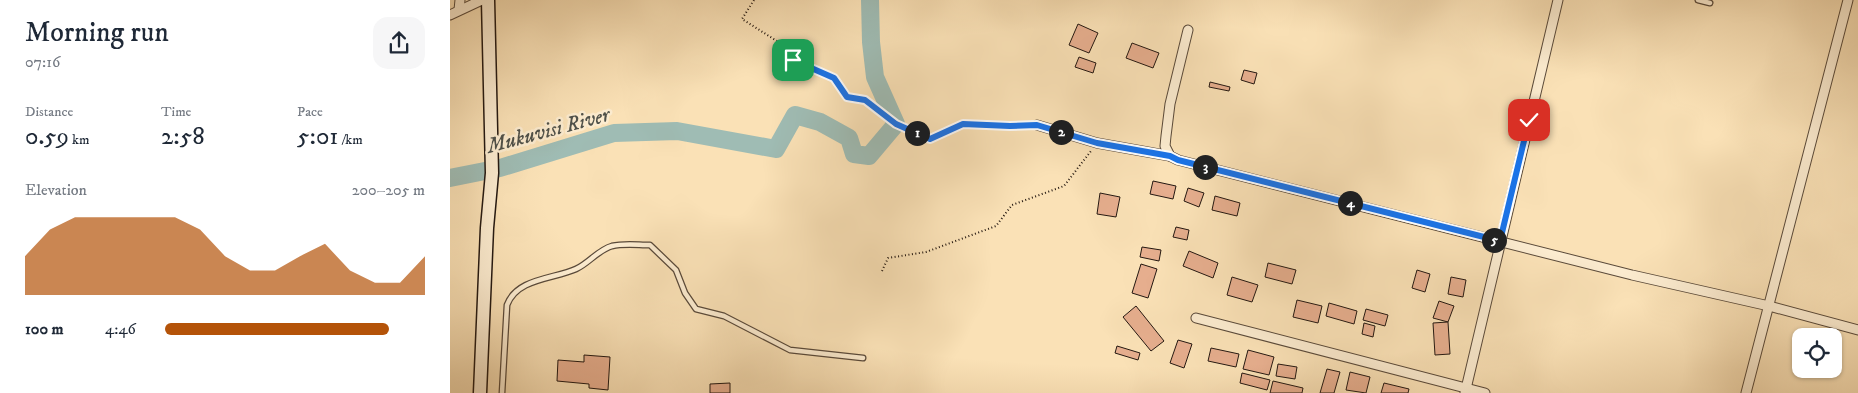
<!DOCTYPE html>
<html lang="en">
<head>
<meta charset="utf-8">
<style>
  :root { --surface:#fff; --page:#f6f6f7; --text:#1f2937; --muted:#747a83; --accent:#b45309 }
  body { margin:0; font-family:"IM FELL DW Pica",serif; background:var(--page); color:var(--text); height:100vh; display:flex; flex-direction:column; font-size:19px; white-space:nowrap }
  * { box-sizing:border-box; margin:0 }
  p { font-size:16px; color:var(--muted) }
  .icon { flex:none; width:28px; height:28px; fill:none; stroke:currentColor; stroke-width:2; stroke-linecap:round; stroke-linejoin:round }
  .map { position:relative; flex:1; overflow:hidden }
  .sheet { display:flex; flex-direction:column; background:var(--surface); width:450px }
  .sheet>* { flex:none }
  .tools { position:absolute; left:1342px; top:328px; display:grid; gap:10px }
  .tools a { display:grid; place-items:center; width:50px; height:50px; border-radius:10px; background:var(--surface); box-shadow:0 1px 4px #0004; font-size:25px }
  .pin { position:absolute; display:grid; place-items:center; width:42px; height:42px; color:#fff; margin:-21px; border-radius:10px; box-shadow:0 2px 8px #0006 }
  .km { position:absolute; width:25px; height:25px; margin:-12px; border-radius:50%; background:#222; color:#fff; font-size:14px; line-height:25px; text-align:center }
  .round { display:grid; place-items:center; flex:none; width:52px; height:52px; border-radius:15px; background:var(--page) }
  .head { display:flex; align-items:center; justify-content:space-between; height:85px; padding:0 25px }
  h1 { font-size:28px; font-weight:600; line-height:38px }
  .metrics { display:grid; grid-template-columns:repeat(3,1fr); gap:8px; height:85px; padding:5px 25px }
  .metrics div { display:grid; align-content:center }
  .metrics b { font-size:25px; font-weight:600 }
  .metrics small { font-size:14px; font-weight:400 }
  .metrics p { font-size:14px }
  .chart { height:140px; padding:10px 25px }
  .chart p { display:flex; justify-content:space-between }
  .chart svg { width:100%; height:90px; margin-top:5px; fill:var(--accent); opacity:.7 }
  ul { padding:0 25px; list-style:none; font-size:16px }
  li { display:grid; grid-template-columns:80px 60px 1fr; align-items:center; height:38px }
  li i { height:12px; border-radius:6px; background:var(--accent) }
  main { display:flex; flex:1; min-height:0 }
  .map>svg:first-child { display:block }
  .lines { fill:none; stroke-linecap:round; stroke-linejoin:round }
  .river { stroke:#9fbcb4; stroke-width:18 }
  .building { fill:#e6ae8e; stroke:#241811 }
  .lane-casing { stroke:#5a4a3a; stroke-width:7 }
  .street-casing { stroke:#5a4a3a; stroke-width:11 }
  .secondary-casing { stroke:#241811; stroke-width:15 }
  .path { stroke:#241811; stroke-width:2; stroke-dasharray:1 2.5; stroke-linecap:butt }
  .lane { stroke:#fcecd0; stroke-width:4.5 }
  .street { stroke:#fcecd0; stroke-width:9 }
  .secondary { stroke:#fcecd0; stroke-width:12 }
  .route-casing { stroke:#fff; stroke-width:10 }
  .route { stroke:#1a73e8; stroke-width:6 }
  .labels { text-anchor:middle; stroke-width:5; stroke-linejoin:round; paint-order:stroke }
  .water-label { font-size:21px; font-style:italic; fill:#4f514a; stroke:#fcecd0 }
</style>
</head>
<body>
<main>
<section class="sheet">
<div class="head"><div><h1>Morning run</h1><p>07:16</p></div><a class="round"><svg class="icon" aria-label="share" viewBox="0 0 24 24"><path d="M12 15V3M7 8l5-5 5 5M5 13v7h14v-7"/></svg></a></div>
<div class="metrics">
<div><p>Distance</p><b>0.59<small> km</small></b></div>
<div><p>Time</p><b>2:58</b></div>
<div><p>Pace</p><b>5:01<small> /km</small></b></div>
</div>
<div class="chart"><p><span>Elevation</span>200–205 m</p>
<svg viewBox="0 0 160 44" preserveAspectRatio="none"><path d="M0 44V25L10 12L20 6L30 6L40 6L50 6L60 6L70 12L80 25L90 32L100 32L110 25L120 19L130 32L140 38L150 38L160 25V44z"/></svg>
</div>
<ul>
<li><b>100 m</b>4:46<i style="width:86%"></i></li>
</ul>
</section>
<div class="map">
<svg width="1408" height="393" viewBox="0 0 1408 393">
  <rect width="100%" height="100%" fill="#fae1b6"/>
  <filter id="stains"><feTurbulence type="fractalNoise" baseFrequency=".004" numOctaves="4"/><feColorMatrix values="0 0 0 0 .2 0 0 0 0 .09 0 0 0 0 .02 0 0 0 .5 -.17"/></filter>
  <radialGradient id="worn" r=".72"><stop offset=".6" stop-color="#630" stop-opacity="0"/><stop offset="1" stop-color="#630" stop-opacity=".3"/></radialGradient>
  <g class="lines">
    <path class="river" d="M 0,178 L 50,168 L 164,133 L 227,131 L 326,149 L 345,115 L 370,122 L 399,138 L 404,154 L 419,156 L 446,124 L 425,77 L 421,42 L 420,0"/>
  </g>
  <g class="building">
    <path d="M 628,24 L 648,33 L 639,53 L 619,45 Z"/>
    <path d="M 682,43 L 709,53 L 703,68 L 676,58 Z"/>
    <path d="M 629,57 L 646,63 L 643,73 L 625,67 Z"/>
    <path d="M 794,70 L 807,73 L 804,84 L 791,80 Z"/>
    <path d="M 760,82 L 780,87 L 779,91 L 759,87 Z"/>
    <path d="M 703,181 L 726,186 L 723,199 L 700,194 Z"/>
    <path d="M 738,188 L 754,193 L 749,207 L 734,201 Z"/>
    <path d="M 650,193 L 670,197 L 666,217 L 647,214 Z"/>
    <path d="M 765,196 L 790,203 L 787,216 L 762,210 Z"/>
    <path d="M 726,227 L 739,230 L 737,240 L 723,237 Z"/>
    <path d="M 692,247 L 711,250 L 709,261 L 690,257 Z"/>
    <path d="M 739,251 L 768,263 L 763,278 L 733,266 Z"/>
    <path d="M 818,263 L 846,270 L 842,284 L 815,277 Z"/>
    <path d="M 691,264 L 707,269 L 698,298 L 682,293 Z"/>
    <path d="M 967,270 L 980,274 L 975,292 L 962,288 Z"/>
    <path d="M 782,277 L 808,285 L 802,302 L 777,295 Z"/>
    <path d="M 1001,277 L 1016,280 L 1013,297 L 998,294 Z"/>
    <path d="M 847,300 L 872,306 L 868,323 L 843,317 Z"/>
    <path d="M 989,301 L 1004,306 L 998,322 L 983,318 Z"/>
    <path d="M 879,303 L 907,311 L 904,324 L 876,316 Z"/>
    <path d="M 686,306 L 714,341 L 701,351 L 673,317 Z"/>
    <path d="M 916,309 L 938,315 L 935,326 L 913,320 Z"/>
    <path d="M 998,322 L 1000,354 L 985,355 L 983,323 Z"/>
    <path d="M 914,323 L 925,326 L 923,337 L 912,334 Z"/>
    <path d="M 728,340 L 742,344 L 734,368 L 720,363 Z"/>
    <path d="M 667,346 L 690,353 L 688,360 L 665,353 Z"/>
    <path d="M 761,348 L 789,354 L 786,367 L 758,361 Z"/>
    <path d="M 798,350 L 824,357 L 819,375 L 793,369 Z"/>
    <path d="M 134,355 L 160,357 L 158,390 L 139,388 L 139,384 L 107,381 L 108,360 L 134,362 Z"/>
    <path d="M 828,364 L 847,367 L 845,379 L 826,376 Z"/>
    <path d="M 877,369 L 890,372 L 884,393 L 870,393 Z"/>
    <path d="M 900,372 L 920,377 L 916,393 L 896,390 Z"/>
    <path d="M 792,373 L 820,380 L 817,390 L 790,383 Z"/>
    <path d="M 823,381 L 853,388 L 852,393 L 820,393 Z"/>
    <path d="M 280,383 L 280,393 L 260,393 L 260,384 Z"/>
    <path d="M 934,383 L 959,389 L 958,393 L 931,393 Z"/>
  </g>
  <g class="lines">
    <defs>
      <g id="lane">
        <path d="M 1248,0 L 1260,3"/>
        <path d="M 52,393 L 57,305 C 67,278 104,279 126,269 C 139,263 148,250 162,246 C 174,243 188,245 200,245 L 226,270 L 235,293 L 246,309 L 274,316 L 340,350 L 413,358"/>
      </g>
      <g id="street">
        <path d="M 9,10 L 10,0"/>
        <path d="M 0,15 L 32,0"/>
        <path d="M 738,30 L 720,104 L 716,136 L 715,146 L 720,156 L 728,160 L 1182,275 L 1319,306 L 1408,330"/>
        <path d="M 587,125 L 647,143 L 720,156"/>
        <path d="M 746,318 L 1035,393"/>
        <path d="M 1015,393 L 1108,0"/>
        <path d="M 1296,393 L 1398,0"/>
      </g>
      <path id="secondary" d="M 30,393 L 37,228 L 42,173 L 38,0"/>
    </defs>
    <use href="#lane" class="lane-casing"/>
    <use href="#street" class="street-casing"/>
    <use href="#secondary" class="secondary-casing"/>
    <g class="path">
      <path d="M 304,0 L 292,19 L 338,48 L 343,60 L 385,78 L 397,97 L 415,100 L 446,124 L 480,139 L 513,124 L 577,125"/>
      <path d="M 432,271 L 438,258 L 476,252 L 546,226 L 562,205 L 614,186 L 641,151"/>
    </g>
    <use href="#lane" class="lane"/>
    <use href="#street" class="street"/>
    <use href="#secondary" class="secondary"/>
  </g>
  <g class="lines">
    <defs>
      <path id="route" d="M 343,60 L 384,78 L 397,97 L 415,100 L 446,124 L 480,139 L 513,124 L 560,126 L 587,125 L 647,143 L 720,156 L 728,160 L 1050,241 L 1079,120"/>
    </defs>
    <use href="#route" class="route-casing"/>
    <use href="#route" class="route"/>
  </g>
  <g class="labels">
    <g class="water-label">
      <text transform="translate(98 130) rotate(-15)" y="7">Mukuvisi River</text>
    </g>
  </g>
  <rect width="100%" height="100%" filter="url(#stains)"/>
  <rect width="100%" height="100%" fill="url(#worn)"/>
</svg>
<div class="tools">
<a><svg class="icon" aria-label="locate" viewBox="0 0 24 24"><circle cx="12" cy="12" r="6"/><path d="M12 2v4M12 18v4M2 12h4M18 12h4"/></svg></a>
</div>
<div class="pin" style="left:343px;top:60px;background:#1e9e55"><svg class="icon" aria-label="arrive" viewBox="0 0 24 24"><path d="M6 21V4h12l-3 4 3 4H6"/></svg></div>
<div class="pin" style="left:1079px;top:120px;background:#d93025"><svg class="icon" aria-label="check" viewBox="0 0 24 24"><path d="M5 12l5 5 9-10"/></svg></div>
<b class="km" style="left:467px;top:133px">1</b>
<b class="km" style="left:611px;top:132px">2</b>
<b class="km" style="left:755px;top:167px">3</b>
<b class="km" style="left:900px;top:203px">4</b>
<b class="km" style="left:1044px;top:240px">5</b>
</div>
</main>
</body>
</html>
